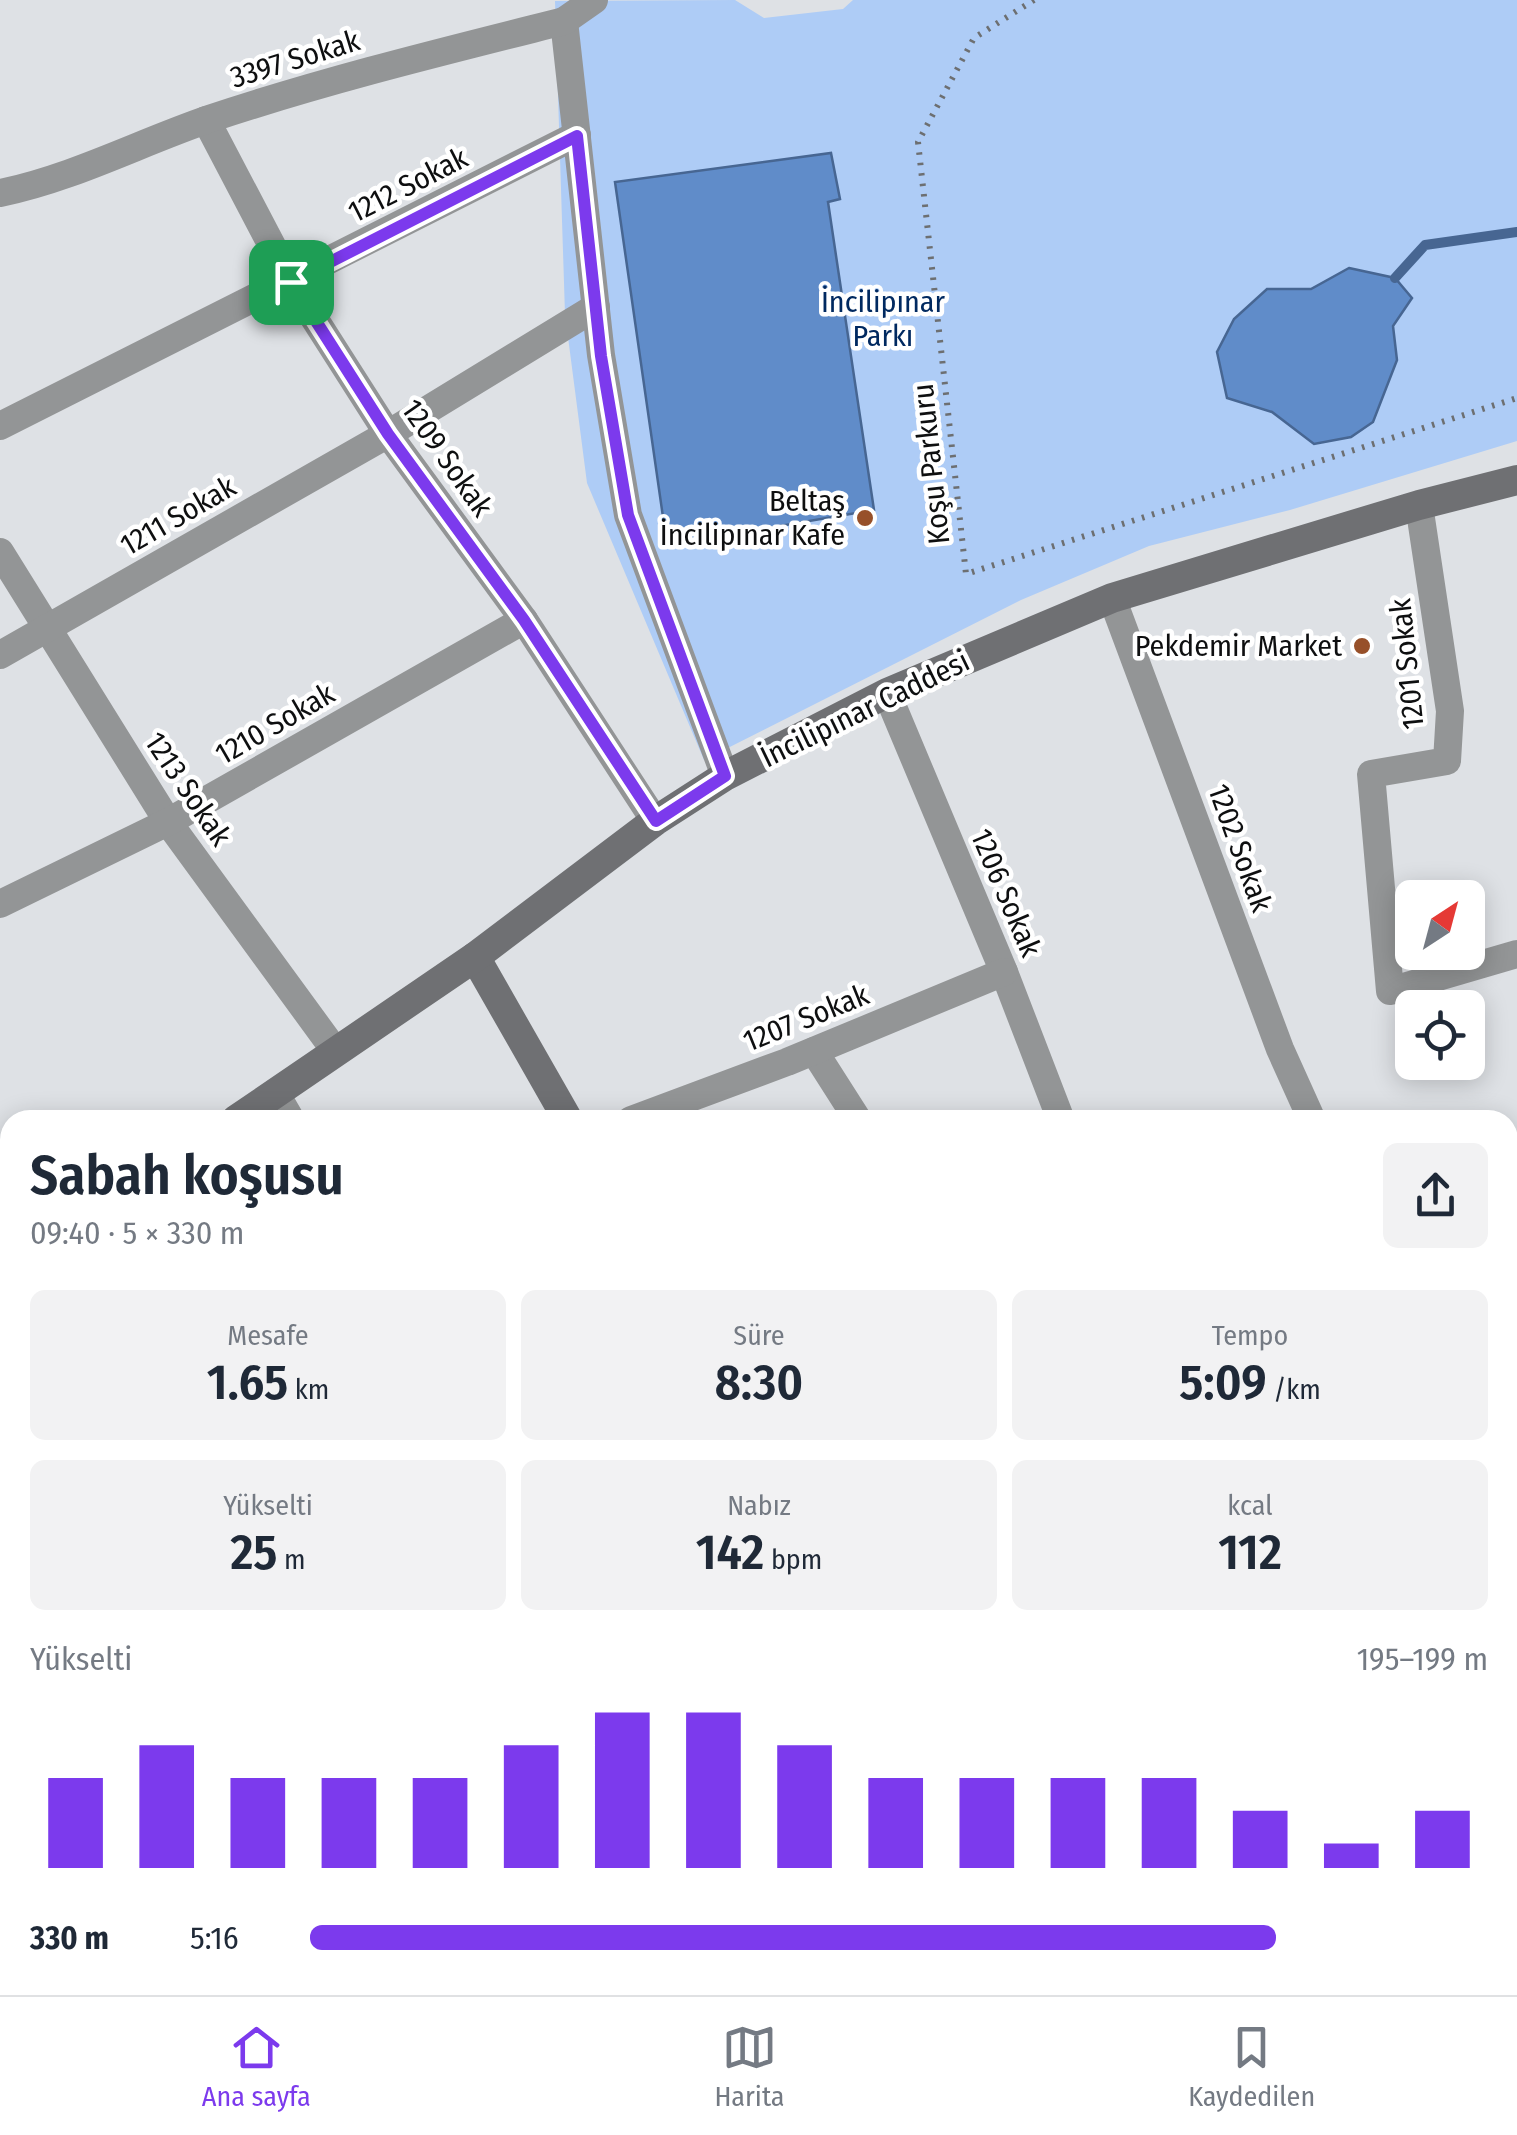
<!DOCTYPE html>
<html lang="tr">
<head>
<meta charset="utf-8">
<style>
  :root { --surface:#fff; --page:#f2f2f3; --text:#1f2937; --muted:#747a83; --line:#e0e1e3; --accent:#7c3aed }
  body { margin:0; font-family:"Fira Sans Condensed",sans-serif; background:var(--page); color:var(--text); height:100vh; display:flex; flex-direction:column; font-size:38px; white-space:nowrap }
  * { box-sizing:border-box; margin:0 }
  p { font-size:32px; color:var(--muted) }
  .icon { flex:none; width:55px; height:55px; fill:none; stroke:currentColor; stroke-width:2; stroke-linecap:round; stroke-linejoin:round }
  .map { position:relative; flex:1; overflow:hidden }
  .details { position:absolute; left:0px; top:1110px; width:1518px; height:885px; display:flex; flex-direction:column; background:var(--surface); border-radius:30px 30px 0 0; box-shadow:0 5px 25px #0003 }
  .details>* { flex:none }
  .needle { width:65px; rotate:36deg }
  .fabs { position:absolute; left:1395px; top:880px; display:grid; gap:20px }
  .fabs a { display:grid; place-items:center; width:90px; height:90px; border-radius:15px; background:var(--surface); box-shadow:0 5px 25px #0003; font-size:50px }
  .pin { position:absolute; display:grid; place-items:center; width:85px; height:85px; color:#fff; margin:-42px; border-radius:20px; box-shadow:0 5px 15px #0006 }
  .round { display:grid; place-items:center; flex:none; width:105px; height:105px; border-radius:15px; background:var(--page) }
  .headline { display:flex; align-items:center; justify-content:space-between; height:170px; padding:0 30px }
  h1 { font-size:55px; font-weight:600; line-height:75px }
  .stats { display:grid; grid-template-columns:repeat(3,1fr); gap:15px; height:170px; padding:10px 30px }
  .stats div { display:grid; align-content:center; border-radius:15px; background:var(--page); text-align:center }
  .stats b { font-size:50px; font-weight:600 }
  .stats small { font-size:28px; font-weight:400 }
  .stats p { font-size:28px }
  .chart { height:280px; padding:20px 30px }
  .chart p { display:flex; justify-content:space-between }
  .chart svg { width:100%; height:180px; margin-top:10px; stroke:var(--accent); stroke-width:6 }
  ul { padding:0 30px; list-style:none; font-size:32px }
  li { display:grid; grid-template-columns:160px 120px 1fr; align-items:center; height:75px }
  li i { height:25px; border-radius:12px; background:var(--accent) }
  .tabs { display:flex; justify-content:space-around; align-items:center; height:140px; border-top:2px solid var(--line); background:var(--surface); font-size:28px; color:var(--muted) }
  .tabs a { display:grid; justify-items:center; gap:5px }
  .tabs .selected { color:var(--accent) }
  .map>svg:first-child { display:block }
  .green { fill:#aeccf6 }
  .water { fill:#608cc9; stroke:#476692; stroke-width:2.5 }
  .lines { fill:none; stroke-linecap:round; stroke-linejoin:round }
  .stream { stroke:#476692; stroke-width:10 }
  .path { stroke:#6d6f71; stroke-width:6; stroke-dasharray:2.5 8; stroke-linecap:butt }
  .street { stroke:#939596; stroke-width:28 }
  .secondary { stroke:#6f7073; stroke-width:30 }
  .route-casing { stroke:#fff; stroke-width:20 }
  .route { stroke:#7c3aed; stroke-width:12 }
  .poi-dot { fill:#975029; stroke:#fff; stroke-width:4 }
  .labels { text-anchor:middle; stroke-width:9; stroke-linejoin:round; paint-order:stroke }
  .street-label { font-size:30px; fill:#0e0f10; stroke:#fff }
  .park-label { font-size:30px; fill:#002960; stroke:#fff }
  .poi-label { font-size:30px; fill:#0e0f10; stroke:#fff; text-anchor:end }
</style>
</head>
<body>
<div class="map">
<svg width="1517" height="1995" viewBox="0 0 1517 1995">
  <rect width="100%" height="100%" fill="#dee1e5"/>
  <path class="green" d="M 735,0 L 764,18 L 843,9 L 853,0 L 1517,0 L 1517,441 L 1290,510 L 1149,546 L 1021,600 L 704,760 L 587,483 L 565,314 L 555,1 Z"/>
  <g class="water">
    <path d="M 831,153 L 840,199 L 828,202 L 874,510 L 667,545 L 615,182 Z"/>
    <path d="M 1349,268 L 1395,278 L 1412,298 L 1393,326 L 1397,360 L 1373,422 L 1351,437 L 1314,444 L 1272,412 L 1227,398 L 1217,352 L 1234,319 L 1267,289 L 1311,289 Z"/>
  </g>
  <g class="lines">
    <path class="stream" d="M 1395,278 L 1425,245 L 1517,232"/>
    <path class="path" d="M 1034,0 L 974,38 L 918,142 L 966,574 L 1517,398"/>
    <g class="street">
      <path d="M 564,21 L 601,355 L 628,515 L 725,776"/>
      <path d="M 206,120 L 291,282 L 388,434 L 524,620 L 655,821"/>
      <path d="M 0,193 C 73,178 139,143 209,119 C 326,80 445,51 564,21 L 594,0"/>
      <path d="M 0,426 L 577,135"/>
      <path d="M 1419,505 L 1450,711 L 1447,761 L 1371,774 L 1390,991 L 1517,954"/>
      <path d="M 0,552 L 168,822 L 336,1052"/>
      <path d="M 1112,598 L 1280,1049 L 1312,1120"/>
      <path d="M 0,655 L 388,434 L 596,307"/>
      <path d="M 887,693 L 1004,972 L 1061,1120"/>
      <path d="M 0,904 L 168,822 L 524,620"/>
      <path d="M 814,1051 L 858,1120"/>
      <path d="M 276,1094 L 291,1120"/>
      <path d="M 631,1120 L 787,1062 L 1004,972"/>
      <path d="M 1508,1176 L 1517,1173"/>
      <path d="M 1508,1365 L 1517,1362"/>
      <path d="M 0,1491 L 10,1509"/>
      <path d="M 1508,1611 L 1517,1607"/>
      <path d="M 1508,1763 L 1517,1897"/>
      <path d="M 1347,1985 L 1377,1995"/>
      <path d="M 590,1995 L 597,1985"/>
    </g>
    <g class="secondary">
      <path d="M 475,957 L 568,1120"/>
      <path d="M 236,1120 L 475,957 L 655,821 L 725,776 L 887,693 L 1112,598 L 1419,505 L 1517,480"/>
      <path d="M 0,1252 L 10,1248"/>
      <path d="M 937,1985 L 939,1995"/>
    </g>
  </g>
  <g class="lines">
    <defs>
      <path id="route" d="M 577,136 L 601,356 L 628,515 L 725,776 L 656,821 L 524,620 L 388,434 L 291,282 Z"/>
    </defs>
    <use href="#route" class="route-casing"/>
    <use href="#route" class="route"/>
  </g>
  <g class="poi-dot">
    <circle cx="865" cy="518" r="10"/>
    <circle cx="1362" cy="646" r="10"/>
  </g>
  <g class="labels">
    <g class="street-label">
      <text transform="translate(295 59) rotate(-17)" y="10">3397 Sokak</text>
      <text transform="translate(408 185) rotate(-27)" y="10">1212 Sokak</text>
      <text transform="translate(447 458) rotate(55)" y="10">1209 Sokak</text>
      <text transform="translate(931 464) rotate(-96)" y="10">Koşu Parkuru</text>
      <text transform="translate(178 516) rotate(-30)" y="10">1211 Sokak</text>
      <text transform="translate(1407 664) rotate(-96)" y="10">1201 Sokak</text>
      <text transform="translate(865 709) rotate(-26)" y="10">İncilipınar Caddesi</text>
      <text transform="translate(275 724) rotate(-30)" y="10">1210 Sokak</text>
      <text transform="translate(188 789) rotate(56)" y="10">1213 Sokak</text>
      <text transform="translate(1240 848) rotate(70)" y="10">1202 Sokak</text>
      <text transform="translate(1006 893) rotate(67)" y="10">1206 Sokak</text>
      <text transform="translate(806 1018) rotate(-22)" y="10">1207 Sokak</text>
    </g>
    <g class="park-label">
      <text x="883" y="312">İncilipınar<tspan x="883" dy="34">Parkı</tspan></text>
    </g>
    <g class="poi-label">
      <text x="845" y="511">Beltaş<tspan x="845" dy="34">İncilipınar Kafe</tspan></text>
      <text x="1342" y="656">Pekdemir Market</text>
    </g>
  </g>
</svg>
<div class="fabs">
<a><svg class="needle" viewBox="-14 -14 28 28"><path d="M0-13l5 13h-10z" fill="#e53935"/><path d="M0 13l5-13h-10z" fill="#747a83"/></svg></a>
<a><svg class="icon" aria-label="locate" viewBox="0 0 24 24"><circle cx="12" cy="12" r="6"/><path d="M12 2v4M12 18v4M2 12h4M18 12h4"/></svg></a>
</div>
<div class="pin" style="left:291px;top:282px;background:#1e9e55"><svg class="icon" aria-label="arrive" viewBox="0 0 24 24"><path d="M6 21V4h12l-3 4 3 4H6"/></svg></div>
<section class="details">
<div class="headline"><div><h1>Sabah koşusu</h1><p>09:40 · 5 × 330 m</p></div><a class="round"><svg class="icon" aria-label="share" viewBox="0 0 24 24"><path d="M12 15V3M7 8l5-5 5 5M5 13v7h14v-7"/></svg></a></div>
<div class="stats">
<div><p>Mesafe</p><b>1.65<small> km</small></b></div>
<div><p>Süre</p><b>8:30</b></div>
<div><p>Tempo</p><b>5:09<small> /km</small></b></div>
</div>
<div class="stats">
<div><p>Yükselti</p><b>25<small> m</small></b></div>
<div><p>Nabız</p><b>142<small> bpm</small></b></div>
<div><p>kcal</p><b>112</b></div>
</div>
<div class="chart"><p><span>Yükselti</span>195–199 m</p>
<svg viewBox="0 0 160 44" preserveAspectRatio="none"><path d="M5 44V22M15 44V14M25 44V22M35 44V22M45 44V22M55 44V14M65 44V6M75 44V6M85 44V14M95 44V22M105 44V22M115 44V22M125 44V22M135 44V30M145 44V38M155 44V30"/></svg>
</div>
<ul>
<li><b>330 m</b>5:16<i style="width:82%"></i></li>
</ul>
</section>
</div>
<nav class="tabs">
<a class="selected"><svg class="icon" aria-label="home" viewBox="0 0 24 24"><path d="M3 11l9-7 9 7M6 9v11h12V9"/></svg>Ana sayfa</a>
<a><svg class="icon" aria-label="map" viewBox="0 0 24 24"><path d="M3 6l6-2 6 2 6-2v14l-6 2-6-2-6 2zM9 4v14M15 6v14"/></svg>Harita</a>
<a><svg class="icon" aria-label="saved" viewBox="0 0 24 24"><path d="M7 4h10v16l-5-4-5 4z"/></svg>Kaydedilen</a>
</nav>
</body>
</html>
